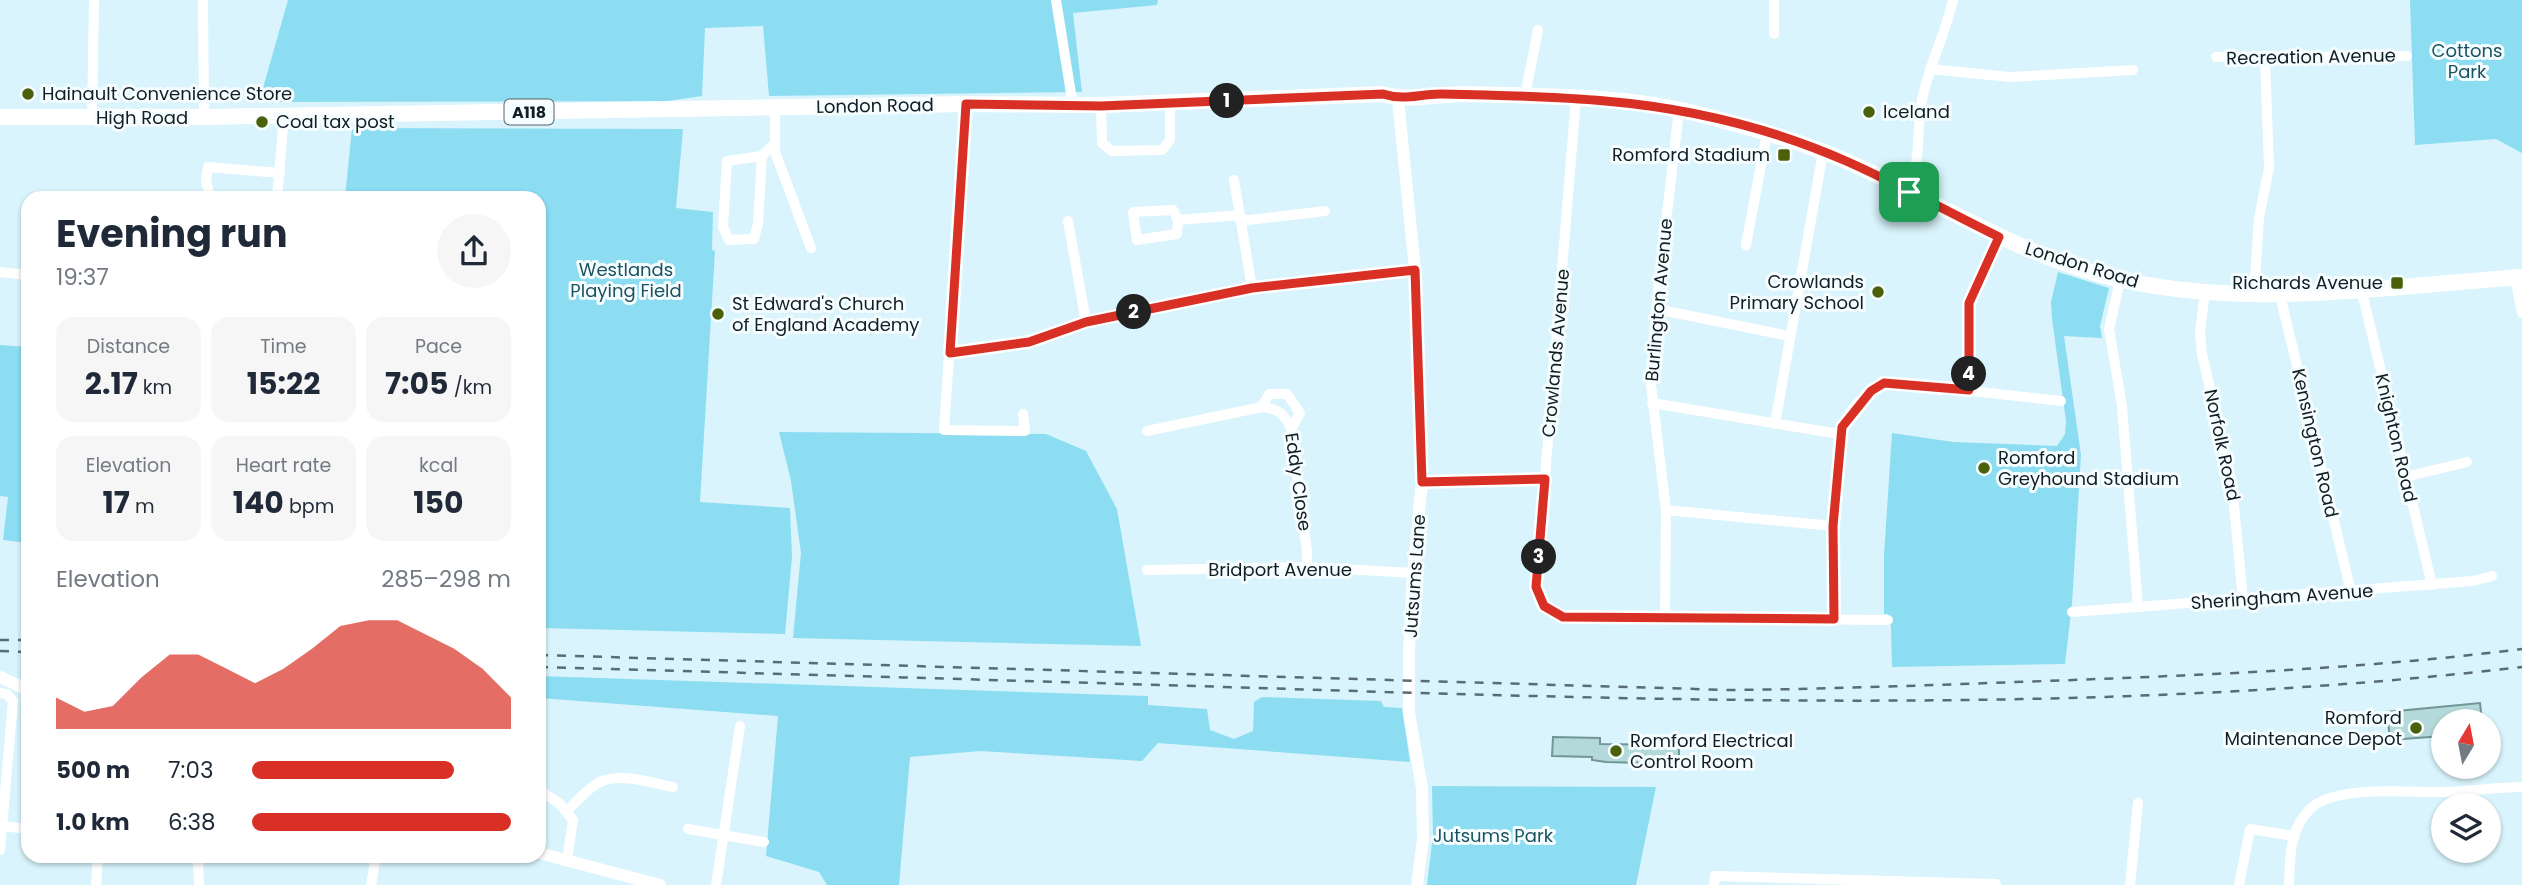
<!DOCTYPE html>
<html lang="en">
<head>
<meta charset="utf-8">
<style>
  :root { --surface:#fff; --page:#f6f6f7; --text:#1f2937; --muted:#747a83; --accent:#d93025 }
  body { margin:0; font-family:Poppins,sans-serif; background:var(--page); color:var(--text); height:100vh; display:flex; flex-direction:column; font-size:26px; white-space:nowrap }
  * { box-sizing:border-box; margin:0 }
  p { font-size:23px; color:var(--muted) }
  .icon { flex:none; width:38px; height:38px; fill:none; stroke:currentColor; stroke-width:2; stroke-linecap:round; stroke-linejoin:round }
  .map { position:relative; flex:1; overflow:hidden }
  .drawer { position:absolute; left:21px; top:191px; width:525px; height:672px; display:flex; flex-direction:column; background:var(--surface); border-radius:21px; box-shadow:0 2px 5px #0004 }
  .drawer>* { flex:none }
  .needle { width:46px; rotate:10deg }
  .controls { position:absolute; left:2431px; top:709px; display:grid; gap:14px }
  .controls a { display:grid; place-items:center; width:70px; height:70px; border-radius:50%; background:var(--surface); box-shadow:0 2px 5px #0004; font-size:35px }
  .pin { position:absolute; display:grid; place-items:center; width:60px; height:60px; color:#fff; margin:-30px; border-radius:14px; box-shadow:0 4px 10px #0006 }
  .km { position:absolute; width:35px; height:35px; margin:-18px; border-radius:50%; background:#222; color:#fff; font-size:19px; line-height:35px; text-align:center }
  .round { display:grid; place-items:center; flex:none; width:74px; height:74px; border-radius:37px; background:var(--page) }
  .overview { display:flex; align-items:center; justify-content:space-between; height:119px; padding:0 35px }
  h1 { font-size:38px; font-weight:700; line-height:52px }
  .figures { display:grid; grid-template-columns:repeat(3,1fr); gap:10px; height:119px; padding:7px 35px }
  .figures div { display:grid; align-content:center; border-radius:18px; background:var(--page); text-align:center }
  .figures b { font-size:30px; font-weight:700 }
  .figures small { font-size:19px; font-weight:400 }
  .figures p { font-size:19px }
  .chart { height:196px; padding:14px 35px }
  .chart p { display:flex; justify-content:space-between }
  .chart svg { width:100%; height:126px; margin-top:7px; fill:var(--accent); opacity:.7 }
  ul { padding:0 35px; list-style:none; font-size:23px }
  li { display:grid; grid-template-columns:112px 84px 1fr; align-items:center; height:52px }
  li i { height:18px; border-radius:9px; background:var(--accent) }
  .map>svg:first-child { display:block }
  .green { fill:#8dddf2 }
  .building { fill:#b4d9da; stroke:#729595; stroke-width:2 }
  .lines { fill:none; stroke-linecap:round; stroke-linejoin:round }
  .minor { stroke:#fff; stroke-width:10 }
  .tertiary { stroke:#fff; stroke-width:12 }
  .primary { stroke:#fff; stroke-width:16 }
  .rail { stroke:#5a6c72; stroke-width:2.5; stroke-dasharray:9 9; stroke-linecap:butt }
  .route-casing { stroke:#fff; stroke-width:14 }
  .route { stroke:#d93025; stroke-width:9 }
  .poi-dot { fill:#4a600a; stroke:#f6fdff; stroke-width:2.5 }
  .labels { text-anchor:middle; stroke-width:6; stroke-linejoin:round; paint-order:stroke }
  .shield { fill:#f6fdff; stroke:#566164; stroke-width:2 }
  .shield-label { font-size:16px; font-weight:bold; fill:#111e22 }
  .park-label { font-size:18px; fill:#195260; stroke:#f6fdff }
  .street-label { font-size:18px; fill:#111e22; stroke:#f6fdff }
  .poi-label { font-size:18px; fill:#111e22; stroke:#f6fdff; text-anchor:start }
</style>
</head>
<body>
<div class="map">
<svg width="2522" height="885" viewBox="0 0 2522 885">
  <rect width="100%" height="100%" fill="#d9f4fc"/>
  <g class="green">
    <path d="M 288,0 L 1158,0 L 1157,5 L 1073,13 L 1082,92 L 769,96 L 763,26 L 705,28 L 702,96 L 667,101 L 259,102 Z"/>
    <path d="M 2410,0 L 2522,0 L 2522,153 L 2496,139 L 2415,145 Z"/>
    <path d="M 352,128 L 683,129 L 676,208 L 713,212 L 712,250 L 715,251 L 700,502 L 790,508 L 792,557 L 785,634 L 539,628 L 539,198 L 345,198 Z"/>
    <path d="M 2058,272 L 2109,288 L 2100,326 L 2102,338 L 2064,336 L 2081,455 L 2072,604 L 2065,664 L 1892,667 L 1891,627 L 1888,614 L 1884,614 L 1884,555 L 1892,433 L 1953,442 L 2057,446 L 2065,434 L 2066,421 L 2052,319 L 2051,302 Z"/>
    <path d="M 0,345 L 28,347 L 28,543 L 3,540 L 8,497 L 0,496 Z"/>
    <path d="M 779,432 L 1046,434 L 1086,451 L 1117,509 L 1141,646 L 793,638 L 801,553 L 791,481 Z"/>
    <path d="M 539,676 L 1148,696 L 1148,705 L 1207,709 L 1210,730 L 1234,739 L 1253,731 L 1254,702 L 1262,697 L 1381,701 L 1384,707 L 1402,708 L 1410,762 L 1158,743 L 1142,761 L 980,751 L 910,757 L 899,885 L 827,885 L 819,872 L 766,856 L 778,716 L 539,698 Z"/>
    <path d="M 1432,786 L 1656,787 L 1636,885 L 1427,885 L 1433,835 Z"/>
  </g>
  <g class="building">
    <path d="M 2480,703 L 2482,721 L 2443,721 L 2443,736 L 2390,740 L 2387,712 Z"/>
    <path d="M 1553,737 L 1600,738 L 1600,744 L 1679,745 L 1679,764 L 1606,762 L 1592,760 L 1592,757 L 1552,756 Z"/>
  </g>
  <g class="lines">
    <g class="minor">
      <path d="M 203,0 L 204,117"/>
      <path d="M 1056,0 L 1073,106"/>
      <path d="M 1774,34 L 1774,0"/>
      <path d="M 2216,57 L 2407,56"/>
      <path d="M 1930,69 L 2010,77 L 2133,70"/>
      <path d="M 1525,96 L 1538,30"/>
      <path d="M 1576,98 L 1536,588 L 1544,606 L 1563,617 L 1888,620"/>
      <path d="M 966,104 L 944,430 L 1025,431 L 1023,414"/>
      <path d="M 1101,105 L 1102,143 L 1112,151 L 1162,150 L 1170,140 L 1170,104"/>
      <path d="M 775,108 L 775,152 L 811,248"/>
      <path d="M 92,118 L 94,0"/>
      <path d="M 762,156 L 727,161 L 723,227 L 729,240 L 754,239 L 758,224 L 762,156 L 774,144"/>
      <path d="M 1234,180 L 1252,288"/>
      <path d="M 1909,192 C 1920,161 1917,136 1921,105 C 1927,69 1945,36 1953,0"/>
      <path d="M 210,198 L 206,180 L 208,167 L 280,173"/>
      <path d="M 277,198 L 284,115"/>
      <path d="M 1178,220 L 1173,210 L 1133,212 L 1137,240 L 1177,234 L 1178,220 L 1240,215"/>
      <path d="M 1068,221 L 1086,322"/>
      <path d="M 1240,221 L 1325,211"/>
      <path d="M 1746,245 L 1767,133"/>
      <path d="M 0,272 L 28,275"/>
      <path d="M 2515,278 L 2522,313"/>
      <path d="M 2120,280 L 2109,329 L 2122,406 L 2138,607"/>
      <path d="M 2205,291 L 2200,332 L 2202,354 L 2232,483 L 2243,600"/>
      <path d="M 2362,292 L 2432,585"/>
      <path d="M 2254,295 L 2259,218 L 2269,168 L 2265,58"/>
      <path d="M 2280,295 L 2351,592"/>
      <path d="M 1656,309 L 1789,336"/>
      <path d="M 950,353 L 1029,342 L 1086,322 L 1252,288 L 1415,270"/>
      <path d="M 1969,390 L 1969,303 L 1999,237"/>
      <path d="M 1652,403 L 1839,434"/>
      <path d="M 1262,407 L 1269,394 L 1287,394 L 1300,413 L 1291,429"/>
      <path d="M 1775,424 L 1823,152"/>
      <path d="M 1147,431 L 1262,407 C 1279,409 1285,414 1291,429 L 1307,551 L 1307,567"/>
      <path d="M 2405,477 L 2467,462"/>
      <path d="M 1422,482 L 1545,479"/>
      <path d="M 1666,510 L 1833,526"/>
      <path d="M 1147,570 L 1307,567 L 1413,573"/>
      <path d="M 2072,612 L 2473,581 L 2492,576"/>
      <path d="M 1665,616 L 1666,510 L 1651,385 L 1656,309 L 1679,110"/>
      <path d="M 1834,619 C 1833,570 1834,522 1837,473 C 1838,459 1836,442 1841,430 C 1849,406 1875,382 1901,383 L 2061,401"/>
      <path d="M 0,693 L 7,694 L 13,701 L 0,850"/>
      <path d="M 539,790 L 559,803 L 573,820 L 567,861"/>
      <path d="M 566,812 C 577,801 590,785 605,780 C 625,774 653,783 673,787"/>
      <path d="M 2,826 L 28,829"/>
      <path d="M 688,829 L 764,842"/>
      <path d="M 192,856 L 198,859 L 199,885"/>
      <path d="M 96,885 L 98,856"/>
      <path d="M 371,885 L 376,856"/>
      <path d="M 716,885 L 740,726"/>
      <path d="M 1714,885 L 1715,876 L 1996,884"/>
      <path d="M 2130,885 L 2138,803"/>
      <path d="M 2239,885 L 2250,829 L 2293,836"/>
      <path d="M 2289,885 C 2290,858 2289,830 2310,809 C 2335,784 2412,793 2447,792 C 2472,791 2497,787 2522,787"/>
    </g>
    <g class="tertiary">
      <path d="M 1398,99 L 1415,270 L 1422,482 L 1413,573 L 1409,652 L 1409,713 L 1422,788 L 1423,840 L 1417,885"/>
      <path d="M 0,677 L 28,690"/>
      <path d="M 539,853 L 660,885"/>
    </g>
    <path class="primary" d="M 0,117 L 204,117 L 966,104 L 1101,105 L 1383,94 C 1407,102 1438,94 1464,94 C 1540,96 1620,95 1694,113 C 1745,126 1797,140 1846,161 C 1938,201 2022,258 2122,280 C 2255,309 2388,286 2522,277"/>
    <g class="rail">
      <path d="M 0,640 L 28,640"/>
      <path d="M 0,651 L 28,652"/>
      <path d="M 539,655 L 1729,690 C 1844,689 1958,684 2073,680 C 2223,674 2373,668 2522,649"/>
      <path d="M 539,667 C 821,675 1104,683 1386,692 C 1766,703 2144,711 2522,667"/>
    </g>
  </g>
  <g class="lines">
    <defs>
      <path id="route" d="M 1383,94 C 1405,101 1418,94 1440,94 C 1495,95 1550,96 1605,101 C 1687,108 1771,128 1846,161 C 1898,184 1948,212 1999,237 L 1969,303 L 1969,390 L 1884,383 L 1871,391 L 1842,427 L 1833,526 L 1834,619 L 1563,617 L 1544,606 L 1536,587 L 1545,479 L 1422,482 L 1415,270 L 1252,288 L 1086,322 L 1029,342 L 950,353 L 966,104 L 1101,106 Z"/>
    </defs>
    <use href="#route" class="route-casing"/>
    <use href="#route" class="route"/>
  </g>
  <g class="poi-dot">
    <circle cx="28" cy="94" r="7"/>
    <circle cx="1869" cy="112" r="7"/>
    <circle cx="262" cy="122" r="7"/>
    <rect x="1777" y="148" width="14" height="14" rx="3.5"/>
    <rect x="2390" y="276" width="14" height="14" rx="3.5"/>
    <circle cx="1878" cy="292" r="7"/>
    <circle cx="718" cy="314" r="7"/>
    <circle cx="1984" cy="468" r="7"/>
    <circle cx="2416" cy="728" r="7"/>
    <circle cx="1616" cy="751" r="7"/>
  </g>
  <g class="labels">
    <rect class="shield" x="504.5" y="99.5" width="49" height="25" rx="5"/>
    <g class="shield-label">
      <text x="529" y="118">A118</text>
    </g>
    <g class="park-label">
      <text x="2467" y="57">Cottons<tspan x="2467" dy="21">Park</tspan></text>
      <text x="626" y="276">Westlands<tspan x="626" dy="21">Playing Field</tspan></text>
      <text x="1493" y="842">Jutsums Park</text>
    </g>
    <g class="street-label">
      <text transform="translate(2311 57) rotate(-1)" y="6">Recreation Avenue</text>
      <text transform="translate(875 106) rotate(-1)" y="6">London Road</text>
      <text x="142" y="124">High Road</text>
      <text transform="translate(2082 265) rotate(17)" y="6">London Road</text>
      <text transform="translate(1659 300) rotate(-85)" y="6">Burlington Avenue</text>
      <text transform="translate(1556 353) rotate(-85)" y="6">Crowlands Avenue</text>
      <text transform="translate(2396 438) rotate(77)" y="6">Knighton Road</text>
      <text transform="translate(2315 443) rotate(77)" y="6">Kensington Road</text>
      <text transform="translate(2222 445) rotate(78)" y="6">Norfolk Road</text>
      <text transform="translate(1298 482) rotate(82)" y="6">Eddy Close</text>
      <text x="1280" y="576">Bridport Avenue</text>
      <text transform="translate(1415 576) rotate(-86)" y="6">Jutsums Lane</text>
      <text transform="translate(2282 597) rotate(-4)" y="6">Sheringham Avenue</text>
    </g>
    <g class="poi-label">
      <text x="42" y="100">Hainault Convenience Store</text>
      <text x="1883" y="118">Iceland</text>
      <text x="276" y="128">Coal tax post</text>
      <text x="1770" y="161" text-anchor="end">Romford Stadium</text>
      <text x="1864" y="288" text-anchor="end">Crowlands<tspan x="1864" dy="21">Primary School</tspan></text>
      <text x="2383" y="289" text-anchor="end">Richards Avenue</text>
      <text x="732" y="310">St Edward's Church<tspan x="732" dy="21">of England Academy</tspan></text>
      <text x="1998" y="464">Romford<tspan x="1998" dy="21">Greyhound Stadium</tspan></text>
      <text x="2402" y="724" text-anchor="end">Romford<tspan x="2402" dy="21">Maintenance Depot</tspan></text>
      <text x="1630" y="747">Romford Electrical<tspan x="1630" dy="21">Control Room</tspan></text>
    </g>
  </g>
</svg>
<div class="controls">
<a><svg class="needle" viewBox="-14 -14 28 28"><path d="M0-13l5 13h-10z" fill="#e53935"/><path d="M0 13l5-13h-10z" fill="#747a83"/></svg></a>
<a><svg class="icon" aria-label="layers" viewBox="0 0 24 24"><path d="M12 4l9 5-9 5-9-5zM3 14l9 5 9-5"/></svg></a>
</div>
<div class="pin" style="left:1909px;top:192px;background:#1e9e55"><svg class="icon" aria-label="arrive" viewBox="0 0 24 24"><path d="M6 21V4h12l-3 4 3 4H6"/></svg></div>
<b class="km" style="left:1227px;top:101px">1</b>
<b class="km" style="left:1134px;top:312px">2</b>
<b class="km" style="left:1539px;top:557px">3</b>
<b class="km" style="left:1969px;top:374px">4</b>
<section class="drawer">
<div class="overview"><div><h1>Evening run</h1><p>19:37</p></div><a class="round"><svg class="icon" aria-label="share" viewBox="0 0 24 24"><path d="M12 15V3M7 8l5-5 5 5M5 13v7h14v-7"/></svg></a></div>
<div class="figures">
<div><p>Distance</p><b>2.17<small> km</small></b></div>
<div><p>Time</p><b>15:22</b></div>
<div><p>Pace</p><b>7:05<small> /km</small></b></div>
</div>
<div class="figures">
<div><p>Elevation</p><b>17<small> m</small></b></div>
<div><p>Heart rate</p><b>140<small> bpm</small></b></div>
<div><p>kcal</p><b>150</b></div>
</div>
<div class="chart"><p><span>Elevation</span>285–298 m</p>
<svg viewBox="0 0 160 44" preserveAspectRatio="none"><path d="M0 44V33L10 38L20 36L30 26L40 18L50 18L60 23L70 28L80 23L90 16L100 8L110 6L120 6L130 11L140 16L150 23L160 33V44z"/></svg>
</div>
<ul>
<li><b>500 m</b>7:03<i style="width:78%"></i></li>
<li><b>1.0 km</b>6:38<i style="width:100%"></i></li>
</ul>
</section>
</div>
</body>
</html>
